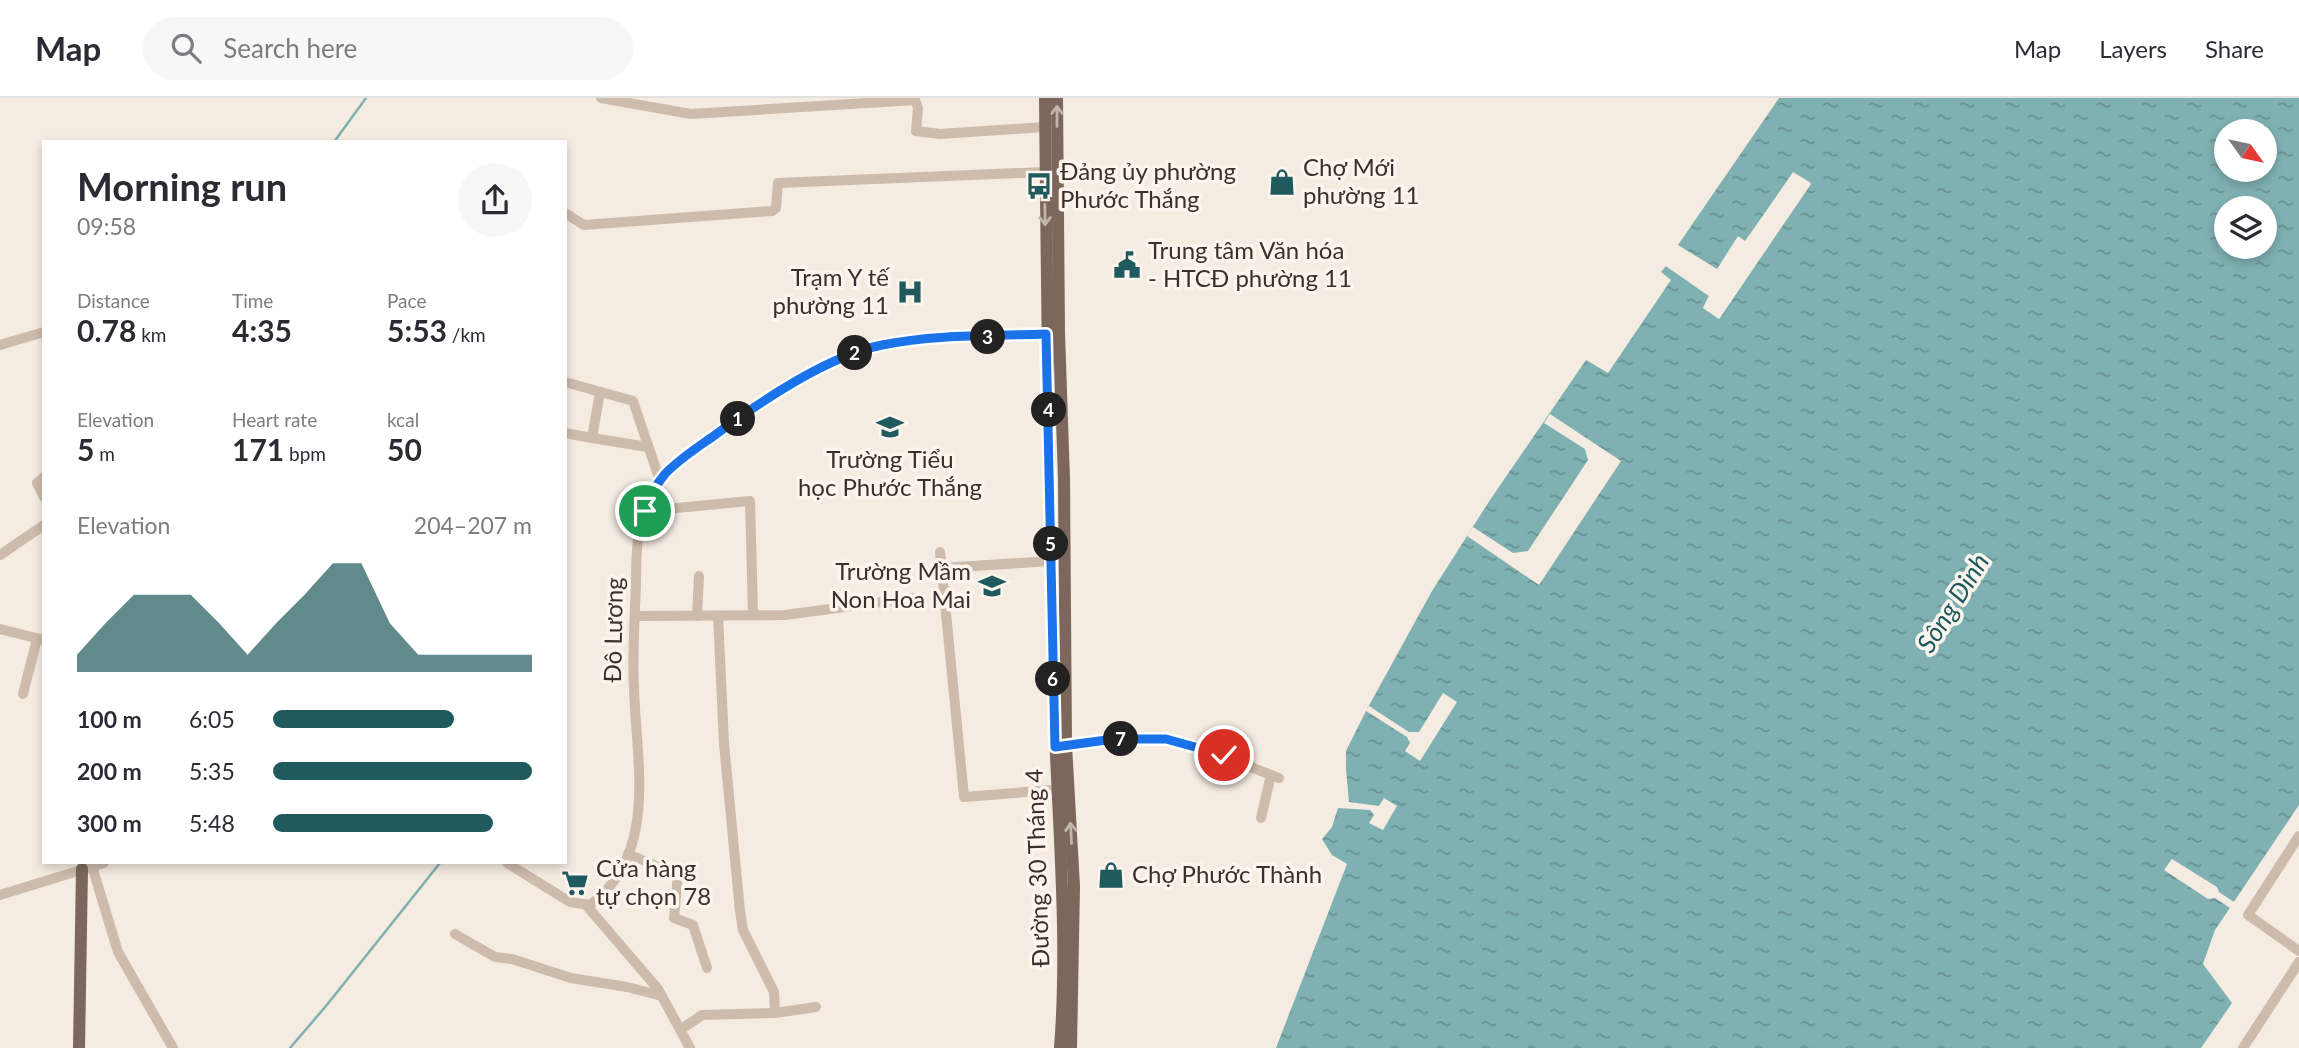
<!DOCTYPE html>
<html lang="en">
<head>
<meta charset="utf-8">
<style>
  :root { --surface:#fff; --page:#f7f7f7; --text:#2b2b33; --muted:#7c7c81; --line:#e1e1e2; --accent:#1f5a5e }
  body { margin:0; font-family:Lato,sans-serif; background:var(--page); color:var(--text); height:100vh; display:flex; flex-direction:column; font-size:26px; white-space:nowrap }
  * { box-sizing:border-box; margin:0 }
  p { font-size:23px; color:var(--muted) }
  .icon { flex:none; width:38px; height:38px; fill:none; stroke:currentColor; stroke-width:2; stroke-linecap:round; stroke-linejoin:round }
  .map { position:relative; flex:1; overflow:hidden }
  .panel { position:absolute; left:42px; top:42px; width:525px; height:724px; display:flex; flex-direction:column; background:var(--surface); border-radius:0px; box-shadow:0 4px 10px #0003 }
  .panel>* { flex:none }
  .needle { width:46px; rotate:123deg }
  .controls { position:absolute; left:2214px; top:21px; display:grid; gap:14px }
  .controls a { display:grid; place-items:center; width:63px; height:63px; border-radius:50%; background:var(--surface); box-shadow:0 4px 10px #0003; font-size:35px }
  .pin { position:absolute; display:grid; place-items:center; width:60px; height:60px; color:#fff; margin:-30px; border:4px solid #fff; border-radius:50%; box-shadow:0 2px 7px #0007 }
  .km { position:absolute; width:35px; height:35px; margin:-18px; border-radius:50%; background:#222; color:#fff; font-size:19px; line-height:35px; text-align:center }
  .round { display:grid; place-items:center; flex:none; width:74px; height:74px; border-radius:37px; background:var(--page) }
  .summary { display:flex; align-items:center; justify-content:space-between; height:119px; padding:0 35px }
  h1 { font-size:38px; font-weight:700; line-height:52px }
  .figures { display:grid; grid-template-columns:repeat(3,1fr); gap:10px; height:119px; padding:7px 35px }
  .figures div { display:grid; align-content:center }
  .figures b { font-size:30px; font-weight:700 }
  .figures small { font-size:19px; font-weight:400 }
  .figures p { font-size:19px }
  .chart { height:196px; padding:14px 35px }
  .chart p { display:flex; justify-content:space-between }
  .chart svg { width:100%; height:126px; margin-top:7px; fill:var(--accent); opacity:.7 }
  ul { padding:0 35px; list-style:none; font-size:23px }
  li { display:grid; grid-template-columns:112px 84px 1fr; align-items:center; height:52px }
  li i { height:18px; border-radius:9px; background:var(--accent) }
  header { display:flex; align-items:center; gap:42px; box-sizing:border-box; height:98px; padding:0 35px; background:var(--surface); border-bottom:2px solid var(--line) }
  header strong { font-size:33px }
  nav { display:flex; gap:38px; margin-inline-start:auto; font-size:24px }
  .search { width:490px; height:63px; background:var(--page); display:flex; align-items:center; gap:18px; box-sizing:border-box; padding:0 24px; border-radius:38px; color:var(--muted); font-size:26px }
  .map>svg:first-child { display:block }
  .water { fill:url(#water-ripples); fill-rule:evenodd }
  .pier { fill:#f4ebe1 }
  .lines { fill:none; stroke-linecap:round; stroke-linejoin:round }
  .stream { stroke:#7fb0b2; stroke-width:2.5 }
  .minor { stroke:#cdbbac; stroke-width:10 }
  .major { stroke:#7d675c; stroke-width:12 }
  .oneway { stroke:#c2b5ac }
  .route-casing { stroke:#fff; stroke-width:14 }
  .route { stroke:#1a73e8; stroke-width:9 }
  .labels { text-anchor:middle; stroke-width:7; stroke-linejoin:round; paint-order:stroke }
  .poi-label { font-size:24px; fill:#3b302b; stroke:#fbf5ee; text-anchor:start }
  .street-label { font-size:24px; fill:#3b302b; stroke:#fbf5ee }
  .water-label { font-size:26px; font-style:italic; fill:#1f5a5e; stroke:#fbf5ee }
</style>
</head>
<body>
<header>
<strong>Map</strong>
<div class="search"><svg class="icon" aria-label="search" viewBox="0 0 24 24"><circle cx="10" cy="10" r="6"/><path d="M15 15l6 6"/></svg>Search here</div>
<nav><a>Map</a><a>Layers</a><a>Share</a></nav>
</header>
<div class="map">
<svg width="2299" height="950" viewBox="0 0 2299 950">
  <defs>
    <pattern id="water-ripples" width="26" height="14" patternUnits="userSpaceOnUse" patternTransform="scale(1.75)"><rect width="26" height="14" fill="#7fb0b2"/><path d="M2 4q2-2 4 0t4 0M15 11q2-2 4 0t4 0" fill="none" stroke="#699091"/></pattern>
  </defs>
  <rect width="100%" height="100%" fill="#f4ebe1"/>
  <path class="water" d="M 1779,0 L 2299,0 L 2299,707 L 2215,832 L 2203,866 L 2232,905 L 2201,950 L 1276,950 L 1347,766 L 1332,757 L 1322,741 L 1332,729 L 1338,710 L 1370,712 L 1374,717 L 1369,725 L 1383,732 L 1397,708 L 1384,700 L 1379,708 L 1349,704 L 1346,671 L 1346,653 L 1366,613 L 1432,493 L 1490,402 L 1586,262 L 1608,275 L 1671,182 L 1661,174 L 1666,168 L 1709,198 L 1703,210 L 1719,221 L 1811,86 L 1793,75 L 1745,143 L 1738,138 L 1717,171 L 1678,147 ZM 2226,33 L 2264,33 L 2264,72 L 2226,72 ZM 2226,110 L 2264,110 L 2264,149 L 2226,149 Z"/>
  <g class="pier">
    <path d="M 1793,74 L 1811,85 L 1719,221 L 1703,210 L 1709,198 L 1666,168 L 1668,165 L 1711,195 L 1713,199 L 1707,209 L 1718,216 L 1806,86 L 1794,79 L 1748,145 L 1744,146 Z"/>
    <path d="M 1550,316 L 1621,363 L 1539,487 L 1467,438 L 1473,429 L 1513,455 L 1528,453 L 1588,362 L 1585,351 L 1544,325 Z"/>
    <path d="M 1443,595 L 1457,604 L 1420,663 L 1405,653 L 1410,645 L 1407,639 L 1366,613 L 1369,608 L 1409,634 L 1419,634 Z"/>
    <path d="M 2172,761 L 2217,789 L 2219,794 L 2237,806 L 2233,812 L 2215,800 L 2208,801 L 2164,772 Z"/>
  </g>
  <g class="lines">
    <g class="stream">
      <path d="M 334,44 L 366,0"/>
      <path d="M 290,950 L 326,908 L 440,765"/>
    </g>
    <g class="minor">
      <path d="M 601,0 L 691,16 L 915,2 L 918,10 L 916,33 L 940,36 L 1045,29"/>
      <path d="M 565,115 L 584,127 L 772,113 L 776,110 L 778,85 L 1045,74"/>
      <path d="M 0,247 L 44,234"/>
      <path d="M 565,284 L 633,303 L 660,383"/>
      <path d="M 565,335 L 592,340 L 600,294"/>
      <path d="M 592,340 L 648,349"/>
      <path d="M 44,379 L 37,385 L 44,399"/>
      <path d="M 645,413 L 750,403 L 753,516"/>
      <path d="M 940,454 L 964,699 L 1064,691"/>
      <path d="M 0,457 L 44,427"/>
      <path d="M 942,470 L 1051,463"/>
      <path d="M 635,518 L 785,517 L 912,500"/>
      <path d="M 697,518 L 699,478"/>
      <path d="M 0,531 L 44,542"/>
      <path d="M 23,596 L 37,541"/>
      <path d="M 1066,647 C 1098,643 1135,636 1168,641 C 1207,647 1242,667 1279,680"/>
      <path d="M 1261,720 L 1271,677"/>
      <path d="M 2299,738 L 2248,817 L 2299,853"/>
      <path d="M 628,756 L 678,777 L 674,820 L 693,827 L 707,870"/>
      <path d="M 507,765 L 570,804 L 590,807 C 659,756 636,664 634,590 C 632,555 635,519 636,484 C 636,454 637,419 653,392 C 672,360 713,339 742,318 C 779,291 838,255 883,247 C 938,237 996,240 1052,235"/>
      <path d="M 92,768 L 118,854 L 173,950"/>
      <path d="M 0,797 L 104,765"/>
      <path d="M 586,807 L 658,891 L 690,950"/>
      <path d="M 455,836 L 495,859 L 512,861 L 571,880 L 627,889 L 662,898"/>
      <path d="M 775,915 L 816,909"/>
      <path d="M 680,932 L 702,917 L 775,915 L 774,894 L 743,832 L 740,813 L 724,646 L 718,518"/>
      <path d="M 2243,950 L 2299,864"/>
    </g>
    <g class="major">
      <path d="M 1045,0 C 1047,201 1049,401 1054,602 C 1057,718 1069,834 1060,950"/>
      <path d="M 1057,0 L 1059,235 L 1064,381 L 1066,647 L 1074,788 L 1071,950"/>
      <path d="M 79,950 L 82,771"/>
    </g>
  </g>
  <defs><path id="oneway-shaft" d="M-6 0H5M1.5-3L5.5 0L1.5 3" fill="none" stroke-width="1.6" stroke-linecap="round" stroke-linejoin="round" transform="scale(1.75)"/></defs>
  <g class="oneway">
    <use href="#oneway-shaft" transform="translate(1057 18) rotate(-90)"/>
    <use href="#oneway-shaft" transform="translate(1045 117) rotate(89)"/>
    <use href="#oneway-shaft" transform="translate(1071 735) rotate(-93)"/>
  </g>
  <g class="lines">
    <defs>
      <path id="route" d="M 645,413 C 649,399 655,388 665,376 C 679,361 698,349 715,337 C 760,304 827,258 882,247 C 935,236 992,238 1046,236 L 1055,649 L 1114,641 L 1166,641 L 1224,657"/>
    </defs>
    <use href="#route" class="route-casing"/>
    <use href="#route" class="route"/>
  </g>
  <defs>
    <symbol id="shop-bare" viewBox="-9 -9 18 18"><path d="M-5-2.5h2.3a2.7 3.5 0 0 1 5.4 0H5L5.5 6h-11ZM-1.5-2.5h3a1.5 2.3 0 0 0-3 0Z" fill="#1f5a5e" stroke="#fbf5ee" stroke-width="2.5" paint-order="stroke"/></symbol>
    <symbol id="bus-bare" viewBox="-9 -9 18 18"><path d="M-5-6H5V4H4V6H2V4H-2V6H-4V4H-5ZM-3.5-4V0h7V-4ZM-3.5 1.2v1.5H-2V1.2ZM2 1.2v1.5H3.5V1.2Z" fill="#1f5a5e" stroke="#fbf5ee" stroke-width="2.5" paint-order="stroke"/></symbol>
    <symbol id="civic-bare" viewBox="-9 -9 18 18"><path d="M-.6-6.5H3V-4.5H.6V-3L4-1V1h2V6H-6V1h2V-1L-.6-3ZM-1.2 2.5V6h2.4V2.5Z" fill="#1f5a5e" stroke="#fbf5ee" stroke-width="2.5" paint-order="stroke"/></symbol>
    <symbol id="hospital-bare" viewBox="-9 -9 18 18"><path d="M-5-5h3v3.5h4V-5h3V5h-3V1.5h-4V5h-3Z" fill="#1f5a5e" stroke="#fbf5ee" stroke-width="2.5" paint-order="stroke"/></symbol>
    <symbol id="school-bare" viewBox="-9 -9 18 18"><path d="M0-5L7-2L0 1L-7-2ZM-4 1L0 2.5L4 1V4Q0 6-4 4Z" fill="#1f5a5e" stroke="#fbf5ee" stroke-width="2.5" paint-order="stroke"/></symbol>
    <symbol id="supermarket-bare" viewBox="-9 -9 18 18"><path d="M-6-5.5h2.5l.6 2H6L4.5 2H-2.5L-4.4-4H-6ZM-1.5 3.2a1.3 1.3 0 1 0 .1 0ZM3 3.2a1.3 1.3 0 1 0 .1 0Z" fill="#1f5a5e" stroke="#fbf5ee" stroke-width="2.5" paint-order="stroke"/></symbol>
  </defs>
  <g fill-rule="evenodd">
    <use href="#shop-bare" x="1263" y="65" width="38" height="38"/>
    <use href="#bus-bare" x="1020" y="69" width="38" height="38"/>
    <use href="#civic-bare" x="1108" y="148" width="38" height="38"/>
    <use href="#hospital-bare" x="891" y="175" width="38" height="38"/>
    <use href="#school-bare" x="871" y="310" width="38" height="38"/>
    <use href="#school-bare" x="973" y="469" width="38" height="38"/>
    <use href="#shop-bare" x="1092" y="758" width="38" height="38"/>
    <use href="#supermarket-bare" x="556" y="766" width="38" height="38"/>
  </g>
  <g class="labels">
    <g class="poi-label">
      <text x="1303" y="78">Chợ Mới<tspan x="1303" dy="28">phường 11</tspan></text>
      <text x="1060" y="82">Đảng ủy phường<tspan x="1060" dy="28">Phước Thắng</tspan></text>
      <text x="1148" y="161">Trung tâm Văn hóa<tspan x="1148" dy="28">- HTCĐ phường 11</tspan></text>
      <text x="889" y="188" text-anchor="end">Trạm Y tế<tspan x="889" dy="28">phường 11</tspan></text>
      <text x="890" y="370" text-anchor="middle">Trường Tiểu<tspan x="890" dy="28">học Phước Thắng</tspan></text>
      <text x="971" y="482" text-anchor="end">Trường Mầm<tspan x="971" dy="28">Non Hoa Mai</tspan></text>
      <text x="596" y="779">Cửa hàng<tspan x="596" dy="28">tự chọn 78</tspan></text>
      <text x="1132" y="785">Chợ Phước Thành</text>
    </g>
    <g class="street-label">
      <text transform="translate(614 532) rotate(-89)" y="8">Đô Lương</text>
      <text transform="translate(1038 770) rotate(-92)" y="8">Đường 30 Tháng 4</text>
    </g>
    <g class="water-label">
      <text transform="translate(1953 505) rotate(-58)" y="9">Sông Dinh</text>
    </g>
  </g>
</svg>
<div class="controls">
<a><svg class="needle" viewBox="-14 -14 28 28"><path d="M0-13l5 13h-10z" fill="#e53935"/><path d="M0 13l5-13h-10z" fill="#7c7c81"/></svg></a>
<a><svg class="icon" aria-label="layers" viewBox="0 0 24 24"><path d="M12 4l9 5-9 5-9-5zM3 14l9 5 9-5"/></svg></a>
</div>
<div class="pin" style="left:645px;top:413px;background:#1e9e55"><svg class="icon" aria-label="arrive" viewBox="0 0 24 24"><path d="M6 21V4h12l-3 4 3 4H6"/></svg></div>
<div class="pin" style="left:1224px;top:657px;background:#d93025"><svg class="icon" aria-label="check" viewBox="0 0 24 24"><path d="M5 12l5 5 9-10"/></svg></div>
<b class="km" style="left:738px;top:321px">1</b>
<b class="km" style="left:855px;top:255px">2</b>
<b class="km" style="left:988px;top:239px">3</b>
<b class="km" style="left:1049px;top:312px">4</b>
<b class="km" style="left:1051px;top:446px">5</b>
<b class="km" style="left:1053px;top:581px">6</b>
<b class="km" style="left:1121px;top:641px">7</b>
<section class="panel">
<div class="summary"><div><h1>Morning run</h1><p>09:58</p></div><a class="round"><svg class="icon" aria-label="share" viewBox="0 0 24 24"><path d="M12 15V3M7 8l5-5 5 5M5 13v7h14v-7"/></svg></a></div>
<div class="figures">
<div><p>Distance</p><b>0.78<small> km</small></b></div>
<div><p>Time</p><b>4:35</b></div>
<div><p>Pace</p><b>5:53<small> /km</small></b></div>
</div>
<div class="figures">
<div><p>Elevation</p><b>5<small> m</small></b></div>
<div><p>Heart rate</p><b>171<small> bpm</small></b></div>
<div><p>kcal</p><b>50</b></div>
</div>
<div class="chart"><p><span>Elevation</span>204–207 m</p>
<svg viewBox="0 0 160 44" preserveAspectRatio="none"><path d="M0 44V38L10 27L20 17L30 17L40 17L50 27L60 38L70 27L80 17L90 6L100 6L110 27L120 38L130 38L140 38L150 38L160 38V44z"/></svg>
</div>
<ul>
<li><b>100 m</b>6:05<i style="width:70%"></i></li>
<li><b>200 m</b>5:35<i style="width:100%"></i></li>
<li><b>300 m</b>5:48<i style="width:85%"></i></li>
</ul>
</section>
</div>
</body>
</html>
